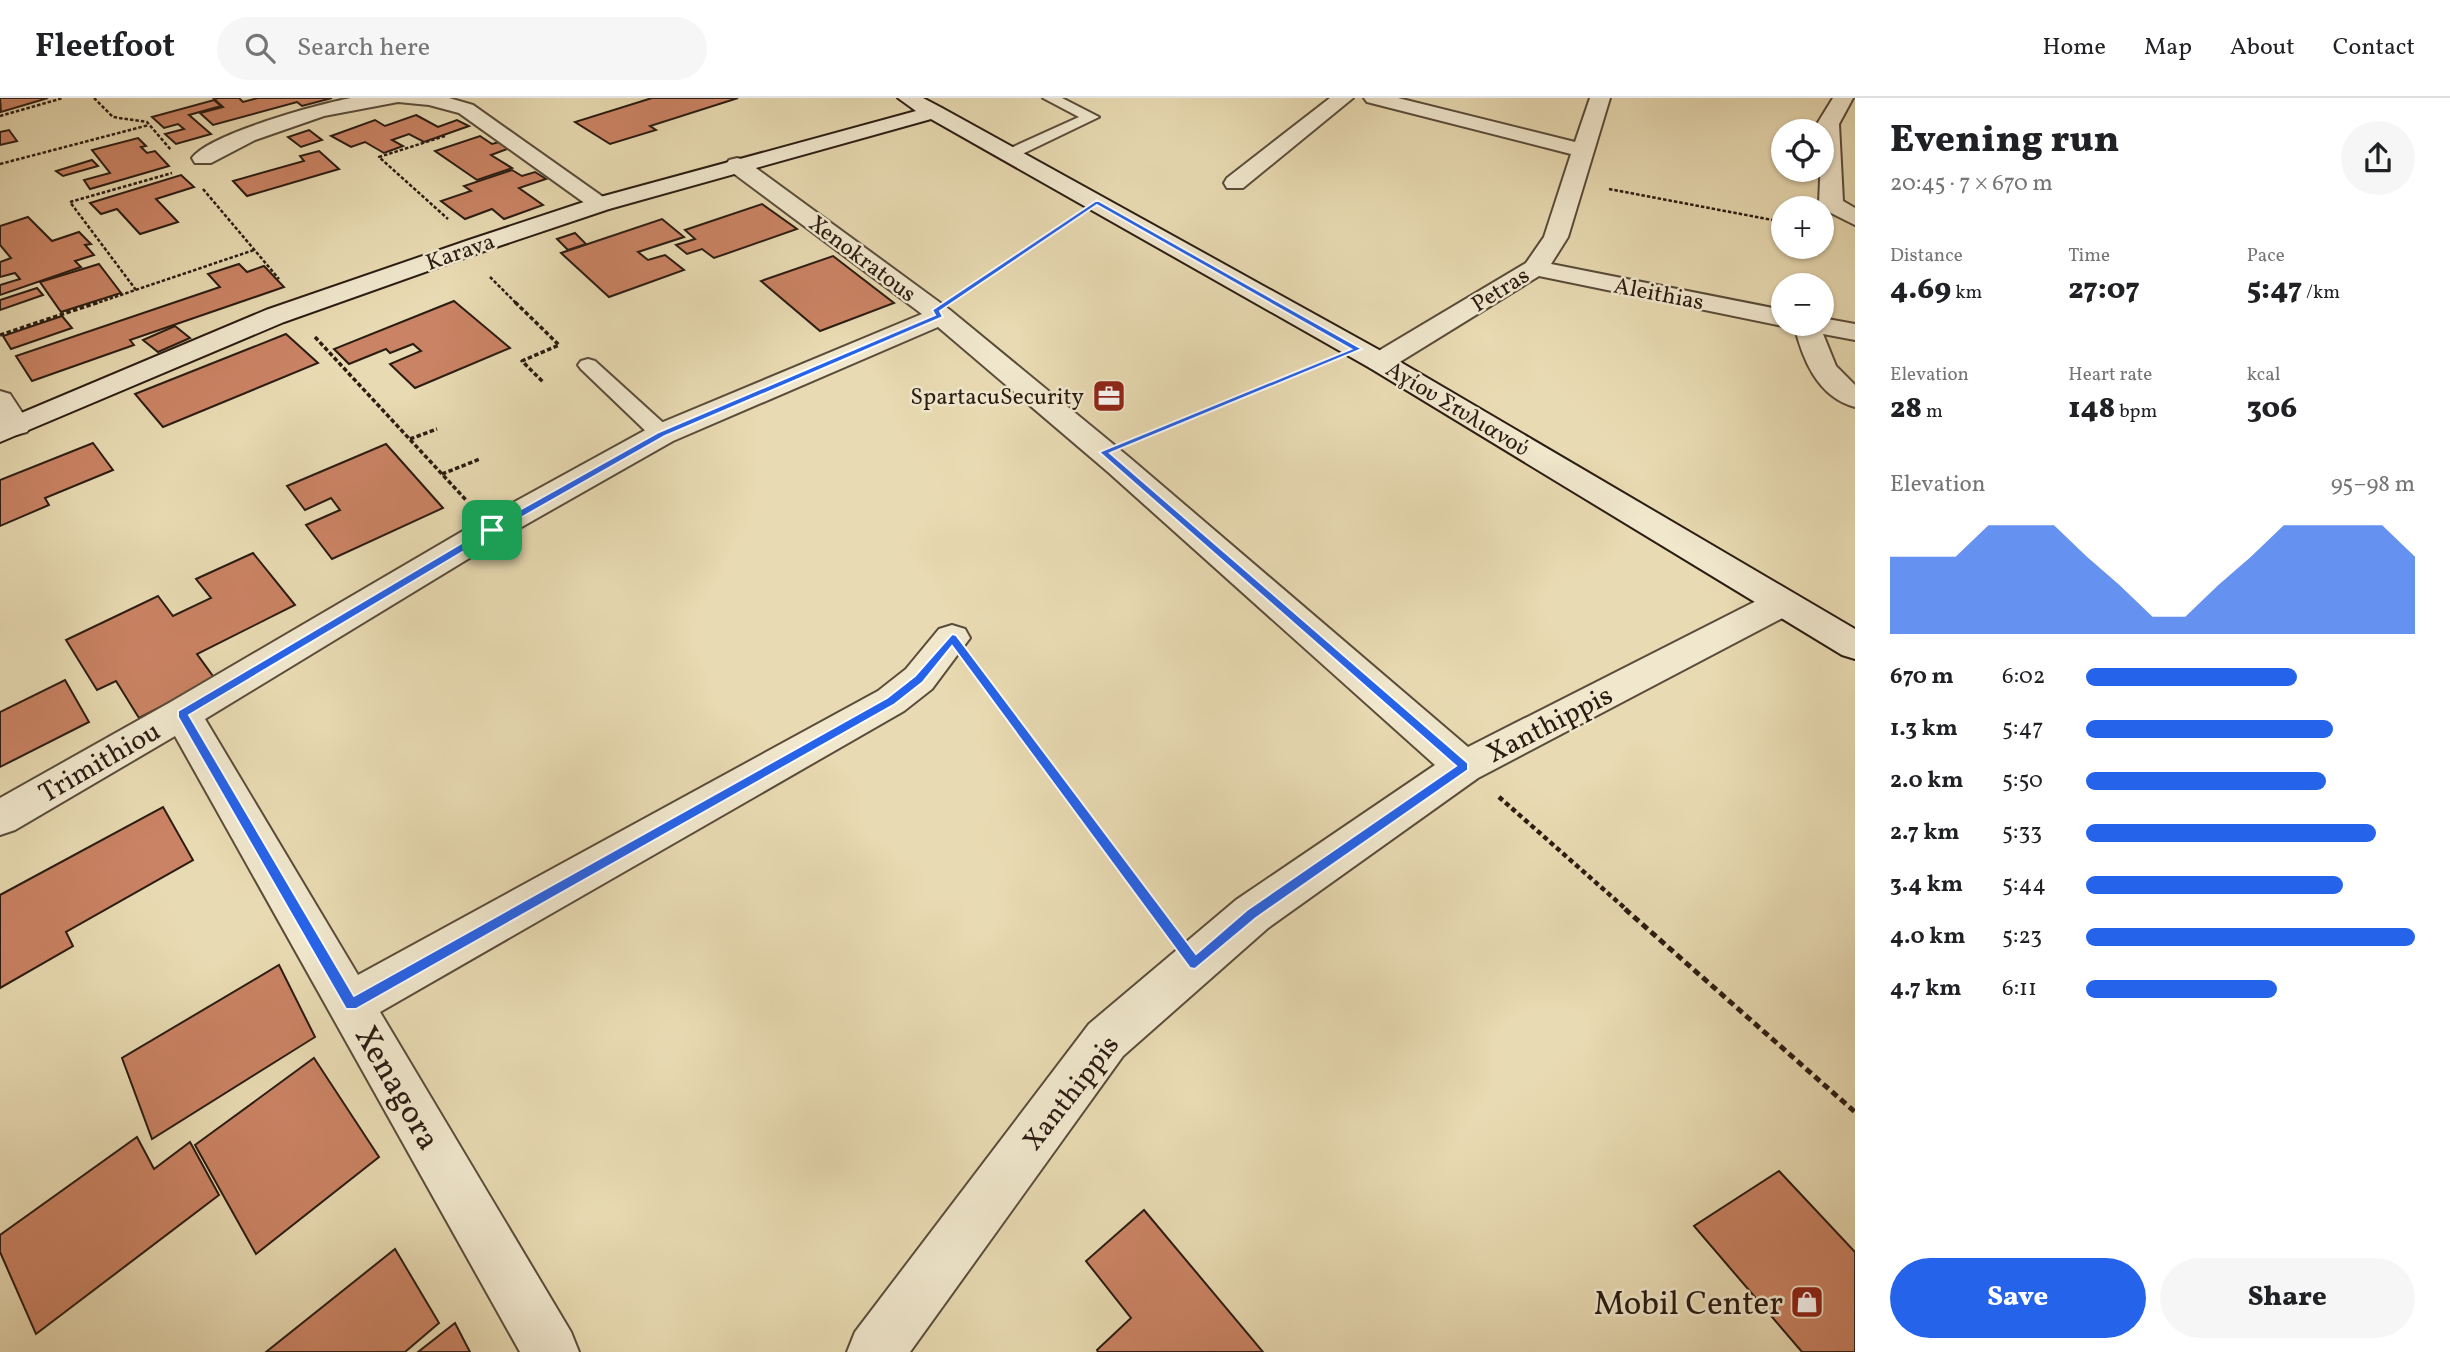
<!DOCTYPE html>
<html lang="en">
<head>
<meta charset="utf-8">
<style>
  :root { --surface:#fff; --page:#f6f6f6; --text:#202124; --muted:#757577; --line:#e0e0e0; --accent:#2563eb }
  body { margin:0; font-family:Vollkorn,serif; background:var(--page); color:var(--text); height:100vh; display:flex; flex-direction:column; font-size:26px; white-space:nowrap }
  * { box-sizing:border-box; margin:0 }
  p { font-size:23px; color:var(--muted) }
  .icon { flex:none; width:38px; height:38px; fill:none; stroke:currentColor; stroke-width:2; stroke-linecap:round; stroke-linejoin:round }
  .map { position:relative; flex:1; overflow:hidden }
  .panel { display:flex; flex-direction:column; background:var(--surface); width:595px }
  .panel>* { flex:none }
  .controls { position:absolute; left:1771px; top:21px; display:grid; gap:14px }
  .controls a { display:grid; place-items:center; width:63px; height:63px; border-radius:50%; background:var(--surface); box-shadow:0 2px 5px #0004; font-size:35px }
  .pin { position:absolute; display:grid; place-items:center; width:60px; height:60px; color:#fff; margin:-30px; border-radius:14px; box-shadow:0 4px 10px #0006 }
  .round { display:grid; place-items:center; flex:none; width:74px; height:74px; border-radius:37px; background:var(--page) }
  .head { display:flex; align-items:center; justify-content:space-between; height:119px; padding:0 35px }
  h1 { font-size:38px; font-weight:800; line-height:52px }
  .stats { display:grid; grid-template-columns:repeat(3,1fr); gap:10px; height:119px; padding:7px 35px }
  .stats div { display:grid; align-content:center }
  .stats b { font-size:30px; font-weight:800 }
  .stats small { font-size:19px; font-weight:400 }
  .stats p { font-size:19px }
  .chart { height:196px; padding:14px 35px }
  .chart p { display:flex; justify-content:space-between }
  .chart svg { width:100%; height:126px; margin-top:7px; fill:var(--accent); opacity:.7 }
  .cta { display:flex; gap:14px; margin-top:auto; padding:14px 35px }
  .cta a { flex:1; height:80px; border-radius:42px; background:var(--accent); color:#fff; font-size:28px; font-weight:800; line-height:80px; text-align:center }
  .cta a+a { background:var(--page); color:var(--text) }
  ul { padding:0 35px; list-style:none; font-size:23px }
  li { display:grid; grid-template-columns:112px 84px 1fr; align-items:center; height:52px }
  li i { height:18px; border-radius:9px; background:var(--accent) }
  header { display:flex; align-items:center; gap:42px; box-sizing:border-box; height:98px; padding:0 35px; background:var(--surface); border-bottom:2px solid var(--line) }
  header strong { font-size:33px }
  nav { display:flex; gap:38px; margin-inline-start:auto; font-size:24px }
  .search { width:490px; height:63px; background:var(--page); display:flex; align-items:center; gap:18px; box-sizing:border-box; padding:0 24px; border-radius:38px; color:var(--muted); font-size:26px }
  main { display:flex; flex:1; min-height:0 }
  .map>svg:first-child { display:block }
  .building { fill:#ca8364; stroke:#2b1c12; stroke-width:2 }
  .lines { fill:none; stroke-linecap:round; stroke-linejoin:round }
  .lane-casing { stroke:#5a4c3a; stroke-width:4 }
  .street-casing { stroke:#5a4c3a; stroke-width:4 }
  .secondary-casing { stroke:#2b1c12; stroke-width:4 }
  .path-far3 { stroke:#2b1c12; stroke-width:2.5; stroke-dasharray:3.5 2; stroke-linecap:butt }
  .path-far2 { stroke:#2b1c12; stroke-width:3.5; stroke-dasharray:4.5 2.5; stroke-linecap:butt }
  .path-far1 { stroke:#2b1c12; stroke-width:4.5; stroke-dasharray:5 3.5; stroke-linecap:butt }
  .path { stroke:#2b1c12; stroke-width:5; stroke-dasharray:7 4.5; stroke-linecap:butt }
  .lane { fill:#f0e7cd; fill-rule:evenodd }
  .street { fill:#f0e7cd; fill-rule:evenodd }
  .secondary { fill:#f0e7cd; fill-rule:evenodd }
  .route { fill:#2563eb; stroke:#fff; stroke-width:2; fill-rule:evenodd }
  .labels { text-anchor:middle; stroke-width:5; stroke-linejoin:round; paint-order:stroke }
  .far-street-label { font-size:23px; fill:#2b1c12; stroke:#f0e7cd }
  .far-poi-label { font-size:23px; fill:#2b1c12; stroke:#f0e7cd; text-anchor:end }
  .street-label { font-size:28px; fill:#2b1c12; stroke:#f0e7cd }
  .near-street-label { font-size:33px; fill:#2b1c12; stroke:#f0e7cd }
  .near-poi-label { font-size:33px; fill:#2b1c12; stroke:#f0e7cd; text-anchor:end }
</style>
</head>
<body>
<header>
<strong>Fleetfoot</strong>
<div class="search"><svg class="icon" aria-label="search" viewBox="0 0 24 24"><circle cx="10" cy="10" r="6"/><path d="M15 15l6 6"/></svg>Search here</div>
<nav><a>Home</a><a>Map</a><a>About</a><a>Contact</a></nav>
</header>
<main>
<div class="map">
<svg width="1855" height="1254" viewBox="0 0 1855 1254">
  <rect width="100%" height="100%" fill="#e8dab2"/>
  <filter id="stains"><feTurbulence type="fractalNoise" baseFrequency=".00286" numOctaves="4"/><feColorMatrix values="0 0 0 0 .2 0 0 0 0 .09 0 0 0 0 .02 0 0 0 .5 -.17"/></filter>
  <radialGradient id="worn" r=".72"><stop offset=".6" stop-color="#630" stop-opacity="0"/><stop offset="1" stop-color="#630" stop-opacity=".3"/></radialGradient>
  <g class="building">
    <path d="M 0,0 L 48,0 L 1,14 Z"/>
    <path d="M 219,0 L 239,0 L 243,4 L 258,0 L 332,0 L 302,8 L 297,4 L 213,27 L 200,15 L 223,9 L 214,1 Z"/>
    <path d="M 652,0 L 738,0 L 650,28 L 656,32 L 610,46 L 575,24 Z"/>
    <path d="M 214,2 L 221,8 L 189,17 L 211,36 L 176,46 L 165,36 L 184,31 L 178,26 L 164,30 L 152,19 Z"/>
    <path d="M 416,17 L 438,29 L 457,22 L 469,28 L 424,44 L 409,36 L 392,42 L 403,48 L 384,55 L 365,44 L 351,49 L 331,38 L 375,22 L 385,28 Z"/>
    <path d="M 9,32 L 17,43 L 0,47 L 0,34 Z"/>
    <path d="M 309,32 L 322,42 L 301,49 L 288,39 Z"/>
    <path d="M 480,38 L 492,46 L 499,44 L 510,50 L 491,57 L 512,70 L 477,82 L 435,53 Z"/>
    <path d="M 138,40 L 146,48 L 141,49 L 147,55 L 155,53 L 169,68 L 90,91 L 84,82 L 110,75 L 92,52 Z"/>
    <path d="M 319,53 L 339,71 L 247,98 L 233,83 L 304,63 L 300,58 Z"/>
    <path d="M 92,62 L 98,68 L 63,78 L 56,73 Z"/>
    <path d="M 512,72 L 522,78 L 535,74 L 546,81 L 519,90 L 543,107 L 504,121 L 492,111 L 465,121 L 441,103 L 471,93 L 464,88 Z"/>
    <path d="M 181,77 L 194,89 L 156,101 L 178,124 L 140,136 L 117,111 L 101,116 L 90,105 Z"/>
    <path d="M 762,106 L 797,131 L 714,160 L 702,151 L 687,156 L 676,147 L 695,141 L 685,132 Z"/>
    <path d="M 28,119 L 52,143 L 79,134 L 91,146 L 85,147 L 94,157 L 75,163 L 81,169 L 0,197 L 0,187 L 20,181 L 15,175 L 0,179 L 0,164 L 11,160 L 0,147 L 0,128 Z"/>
    <path d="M 662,121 L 684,139 L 638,154 L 648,162 L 665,157 L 684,172 L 609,199 L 561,155 Z"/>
    <path d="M 575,135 L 586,146 L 568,152 L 557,141 Z"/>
    <path d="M 833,158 L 894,205 L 820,233 L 761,183 Z"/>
    <path d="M 99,166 L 121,195 L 61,214 L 40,184 Z"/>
    <path d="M 239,166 L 247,174 L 264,168 L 284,189 L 130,242 L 134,247 L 32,283 L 16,258 L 220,189 L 208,176 Z"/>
    <path d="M 37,190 L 43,197 L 0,212 L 0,202 Z"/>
    <path d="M 454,203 L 510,250 L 415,290 L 390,266 L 421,253 L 413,246 L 390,255 L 386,251 L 349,266 L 334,251 Z"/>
    <path d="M 62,218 L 72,230 L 11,251 L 3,238 Z"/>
    <path d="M 175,228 L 190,240 L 158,254 L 143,242 Z"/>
    <path d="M 286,236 L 318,265 L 163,329 L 135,296 Z"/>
    <path d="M 93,345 L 113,372 L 45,400 L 49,407 L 0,428 L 0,382 Z"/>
    <path d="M 386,346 L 443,410 L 332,461 L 306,427 L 340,412 L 331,400 L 305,412 L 287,388 Z"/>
    <path d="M 253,455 L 295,507 L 197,556 L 215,581 L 139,620 L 116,583 L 97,592 L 66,542 L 158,498 L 173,518 L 211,500 L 196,481 Z"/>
    <path d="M 65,582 L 89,624 L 0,669 L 0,614 Z"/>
    <path d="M 163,709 L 193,762 L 66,834 L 73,848 L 0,890 L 0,797 Z"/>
    <path d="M 279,867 L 315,939 L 152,1041 L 122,960 Z"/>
    <path d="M 314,960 L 379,1059 L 256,1156 L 195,1047 Z"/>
    <path d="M 137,1039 L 154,1071 L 190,1044 L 219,1097 L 36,1236 L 0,1154 L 0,1137 Z"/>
    <path d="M 1779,1073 L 1855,1154 L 1855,1254 L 1802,1254 L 1694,1128 Z"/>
    <path d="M 1144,1112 L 1263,1254 L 1098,1254 L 1097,1252 L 1131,1220 L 1086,1163 Z"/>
    <path d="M 395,1151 L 439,1225 L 405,1254 L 266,1254 Z"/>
    <path d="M 455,1225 L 470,1254 L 418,1254 Z"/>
  </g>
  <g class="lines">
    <defs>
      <g id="lane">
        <path d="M 1043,0 L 1062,0 L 1099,19 L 1016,59 L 1004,59 L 1002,56 L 1004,53 L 1079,19 Z"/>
        <path d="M 588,261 L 595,263 L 670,331 L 673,336 L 670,341 L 654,341 L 581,271 L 578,267 L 581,263 Z"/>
      </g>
      <g id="street">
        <path d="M 351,0 L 449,0 L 473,7 L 613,106 L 609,111 L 593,111 L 459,15 L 429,7 L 398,4 L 324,18 L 255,42 L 211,65 L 195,65 L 192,60 C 209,36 319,6 351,0 Z"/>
        <path d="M 1330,0 L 1353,0 L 1243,90 L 1227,90 L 1224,85 L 1227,80 Z"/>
        <path d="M 1364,0 L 1398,0 L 1575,44 L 1590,0 L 1610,0 L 1568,139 L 1551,166 L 1783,212 L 1783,226 L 1792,226 L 1783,228 L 1539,178 L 1390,270 L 1380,272 L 1370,270 L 1366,264 L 1370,258 L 1526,165 L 1544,139 L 1571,56 L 1367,4 Z"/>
        <path d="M 1833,0 L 1853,0 L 1839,26 L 1843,103 L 1855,110 L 1855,127 L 1823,111 L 1819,106 L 1822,33 L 1818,33 L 1817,26 Z"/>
        <path d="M 737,60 L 745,62 L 950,212 L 1130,360 L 1468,649 L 1770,496 L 1782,492 L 1794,496 L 1799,505 L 1794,514 L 1478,680 L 1268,830 L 1123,958 L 910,1254 L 847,1254 L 855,1234 L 1089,926 L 1236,802 L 1435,667 L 1108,374 L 938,229 L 673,343 L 504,439 L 205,621 L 358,877 L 878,593 L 906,571 L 939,531 L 952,527 L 965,531 L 970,540 L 932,591 L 904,613 L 380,914 L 571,1234 L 579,1254 L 520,1254 L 175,638 L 15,732 L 0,737 L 0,700 L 169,605 L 480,423 L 651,329 L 922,216 L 729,72 L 726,67 L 729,62 Z"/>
        <path d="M 1822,220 L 1855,226 L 1855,242 L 1823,236 L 1836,268 L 1855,287 L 1855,309 C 1817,299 1802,260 1794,226 L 1822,226 Z"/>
        <path d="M 0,293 L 10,296 L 31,328 L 27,334 L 16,337 L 5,334 L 0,326 Z"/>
      </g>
      <path id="secondary" d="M 898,0 L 923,0 L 942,10 L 1390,258 L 1855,531 L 1855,561 L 1842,557 L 1370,270 L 931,21 L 609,111 L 487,152 L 284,224 L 0,344 L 0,324 L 266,212 L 469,142 L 593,101 L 916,13 Z"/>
    </defs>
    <use href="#lane" class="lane-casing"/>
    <use href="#street" class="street-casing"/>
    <use href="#secondary" class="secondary-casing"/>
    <g class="path-far3">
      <path d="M 94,0 L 113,19 L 147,24 L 171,52"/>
      <path d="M 0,18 L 63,0"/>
      <path d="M 445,38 L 379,59 L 448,121"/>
      <path d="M 0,66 L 149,27"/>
      <path d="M 203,91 L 279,181"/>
      <path d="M 1609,91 L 1783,124"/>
      <path d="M 490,179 L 517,206"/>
      <path d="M 136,192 L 70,104 L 172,75"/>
      <path d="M 964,193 L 1064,126"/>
      <path d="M 94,206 L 254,152"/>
    </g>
    <g class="path-far2">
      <path d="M 515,204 L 559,247 L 522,263 L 544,285"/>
      <path d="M 0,237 L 99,204"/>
      <path d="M 315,239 L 466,402"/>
      <path d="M 1144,337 L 1315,268"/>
      <path d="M 410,341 L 437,331"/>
      <path d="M 442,376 L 480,361"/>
    </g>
    <g class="path-far1">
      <path d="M 977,574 L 1155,812"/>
      <path d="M 1499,699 L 1627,812"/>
    </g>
    <g class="path">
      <path d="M 1154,811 L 1167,828"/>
      <path d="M 1625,811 L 1855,1014"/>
    </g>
    <use href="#lane" class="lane"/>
    <use href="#street" class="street"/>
    <use href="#secondary" class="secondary"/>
  </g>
  <path class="route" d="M 1097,102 L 1362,251 L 1110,355 L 1468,665 L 1468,672 L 1256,820 L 1195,871 L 1190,870 L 952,548 L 923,584 L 895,606 L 356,911 L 346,911 L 178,619 L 178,613 L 489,429 L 659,334 L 935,217 L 932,212 ZM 1097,107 L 1351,251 L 1099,354 L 1456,668 L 1247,812 L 1196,856 L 956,537 L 952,536 L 915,578 L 887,600 L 354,898 L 189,617 L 496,434 L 665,338 L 943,219 L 940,213 Z"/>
  <defs>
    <symbol id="office-square" viewBox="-11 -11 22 22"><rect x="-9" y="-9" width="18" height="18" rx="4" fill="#8f2418" stroke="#f0e7cd"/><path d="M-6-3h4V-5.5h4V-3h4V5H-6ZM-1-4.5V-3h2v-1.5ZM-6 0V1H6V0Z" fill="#fff"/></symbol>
    <symbol id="shop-square" viewBox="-11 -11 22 22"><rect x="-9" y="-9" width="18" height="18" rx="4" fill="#8f2418" stroke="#f0e7cd"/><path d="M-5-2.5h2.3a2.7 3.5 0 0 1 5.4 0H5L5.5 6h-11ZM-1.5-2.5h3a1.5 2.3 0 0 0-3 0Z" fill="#fff"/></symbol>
  </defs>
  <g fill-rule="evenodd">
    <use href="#office-square" x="1090" y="279" width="38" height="38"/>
    <use href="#shop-square" x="1788" y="1185" width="38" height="38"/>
  </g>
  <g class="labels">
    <g class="far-street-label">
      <text transform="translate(460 153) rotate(-19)" y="8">Karava</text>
      <text transform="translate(863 160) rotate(37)" y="8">Xenokratous</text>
      <text transform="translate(1500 191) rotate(-32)" y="8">Petras</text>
      <text transform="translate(1659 195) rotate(11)" y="8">Aleithias</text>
      <text transform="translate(1458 310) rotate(31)" y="8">Αγίου Στυλιανού</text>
    </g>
    <g class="far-poi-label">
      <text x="1084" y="306">SpartacuSecurity</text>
    </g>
    <g class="street-label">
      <text transform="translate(1549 625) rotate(-27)" y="10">Xanthippis</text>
      <text transform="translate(99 663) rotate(-30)" y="10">Trimithiou</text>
      <text transform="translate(1070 994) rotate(-52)" y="10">Xanthippis</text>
    </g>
    <g class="near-street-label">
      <text transform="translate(399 989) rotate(60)" y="12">Xenagora</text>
    </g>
    <g class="near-poi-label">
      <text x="1783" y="1216">Mobil Center</text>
    </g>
  </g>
  <rect width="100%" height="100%" filter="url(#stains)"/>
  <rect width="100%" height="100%" fill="url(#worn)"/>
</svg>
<div class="controls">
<a><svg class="icon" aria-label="locate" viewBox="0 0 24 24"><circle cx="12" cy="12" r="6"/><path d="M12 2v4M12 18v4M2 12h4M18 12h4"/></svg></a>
<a>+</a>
<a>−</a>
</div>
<div class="pin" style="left:492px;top:432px;background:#1e9e55"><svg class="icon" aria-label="arrive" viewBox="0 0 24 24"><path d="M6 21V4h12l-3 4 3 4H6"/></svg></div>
</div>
<section class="panel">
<div class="head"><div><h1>Evening run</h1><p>20:45 · 7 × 670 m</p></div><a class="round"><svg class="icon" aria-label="share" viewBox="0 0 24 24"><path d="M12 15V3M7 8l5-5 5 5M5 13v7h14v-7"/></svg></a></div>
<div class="stats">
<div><p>Distance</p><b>4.69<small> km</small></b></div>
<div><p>Time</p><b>27:07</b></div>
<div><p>Pace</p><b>5:47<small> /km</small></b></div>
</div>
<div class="stats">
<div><p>Elevation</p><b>28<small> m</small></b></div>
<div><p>Heart rate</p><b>148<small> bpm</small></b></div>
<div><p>kcal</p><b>306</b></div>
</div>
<div class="chart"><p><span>Elevation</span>95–98 m</p>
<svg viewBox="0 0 160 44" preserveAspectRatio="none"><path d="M0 44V17L10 17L20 17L30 6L40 6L50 6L60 17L70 27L80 38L90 38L100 27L110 17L120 6L130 6L140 6L150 6L160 17V44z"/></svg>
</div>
<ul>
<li><b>670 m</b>6:02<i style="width:64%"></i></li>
<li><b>1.3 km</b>5:47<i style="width:75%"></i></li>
<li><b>2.0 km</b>5:50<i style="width:73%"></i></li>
<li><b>2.7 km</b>5:33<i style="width:88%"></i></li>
<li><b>3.4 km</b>5:44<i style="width:78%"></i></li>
<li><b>4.0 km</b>5:23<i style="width:100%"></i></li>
<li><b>4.7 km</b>6:11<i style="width:58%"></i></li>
</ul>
<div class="cta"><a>Save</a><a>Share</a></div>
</section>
</main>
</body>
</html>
